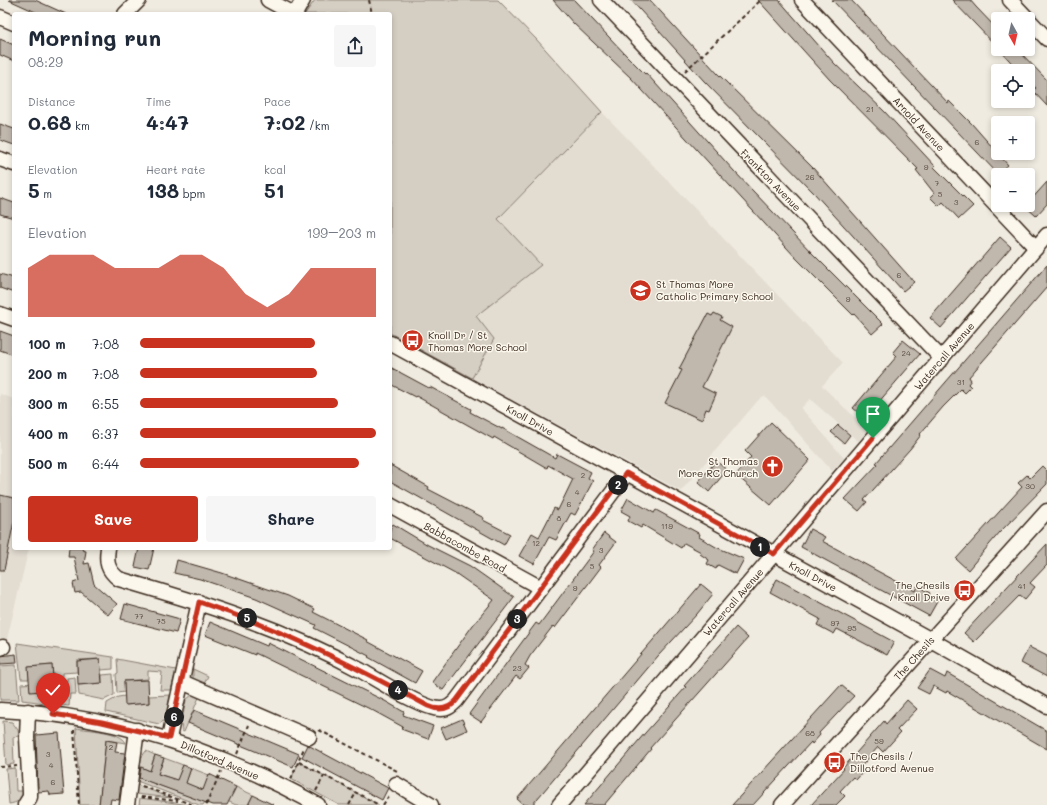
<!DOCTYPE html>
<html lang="en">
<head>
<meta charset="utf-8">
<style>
  :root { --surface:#fff; --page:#f6f6f7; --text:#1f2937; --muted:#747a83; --accent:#c8321e }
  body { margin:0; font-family:Mali,sans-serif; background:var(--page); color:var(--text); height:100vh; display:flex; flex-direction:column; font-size:15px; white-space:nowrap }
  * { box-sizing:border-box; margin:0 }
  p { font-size:13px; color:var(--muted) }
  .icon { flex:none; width:22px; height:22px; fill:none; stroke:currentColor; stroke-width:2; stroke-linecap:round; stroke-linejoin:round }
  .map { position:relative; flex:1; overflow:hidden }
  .panel { position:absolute; left:12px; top:12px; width:380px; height:538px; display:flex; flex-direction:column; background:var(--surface); border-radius:4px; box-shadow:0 2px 6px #0003 }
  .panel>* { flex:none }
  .needle { width:26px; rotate:172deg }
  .buttons { position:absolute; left:991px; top:12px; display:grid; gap:8px }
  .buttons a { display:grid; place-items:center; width:44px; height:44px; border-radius:4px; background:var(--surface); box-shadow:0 2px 6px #0003; font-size:20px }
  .pin { position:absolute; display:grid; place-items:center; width:34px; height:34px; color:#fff; margin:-41px -17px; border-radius:50% 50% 50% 0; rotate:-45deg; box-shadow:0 0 4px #0007 }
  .pin .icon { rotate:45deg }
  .km { position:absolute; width:20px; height:20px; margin:-10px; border-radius:50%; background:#222; color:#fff; font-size:11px; line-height:20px; text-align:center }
  .round { display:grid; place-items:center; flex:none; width:42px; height:42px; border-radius:4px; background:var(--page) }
  .overview { display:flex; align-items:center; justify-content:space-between; height:68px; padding:0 16px }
  h1 { font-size:22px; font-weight:700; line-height:30px }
  .stats { display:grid; grid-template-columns:repeat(3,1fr); gap:6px; height:68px; padding:4px 16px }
  .stats div { display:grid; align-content:center }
  .stats b { font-size:20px; font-weight:700 }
  .stats small { font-size:11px; font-weight:400 }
  .stats p { font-size:11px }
  .chart { height:112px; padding:8px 16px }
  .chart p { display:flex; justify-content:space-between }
  .chart svg { width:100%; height:72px; margin-top:4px; fill:var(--accent); opacity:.7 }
  .primary-button { display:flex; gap:8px; margin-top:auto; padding:8px 16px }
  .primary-button a { flex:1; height:46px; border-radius:4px; background:var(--accent); color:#fff; font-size:16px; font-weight:700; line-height:46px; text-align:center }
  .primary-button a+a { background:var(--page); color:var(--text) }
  ul { padding:0 16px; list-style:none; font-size:13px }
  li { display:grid; grid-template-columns:64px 48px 1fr; align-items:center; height:30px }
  li i { height:10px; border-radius:5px; background:var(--accent) }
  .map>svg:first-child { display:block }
  .built { fill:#e2dcd1 }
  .green { fill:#d5cec3; stroke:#887c70 }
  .building { fill:#c0b8ad; stroke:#3b2a1e }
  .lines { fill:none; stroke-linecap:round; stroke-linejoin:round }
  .minor-casing { stroke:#3b2a1e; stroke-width:17 }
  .path { stroke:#3b2a1e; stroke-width:2; stroke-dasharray:4 3; stroke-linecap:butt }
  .minor { stroke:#fbf7ec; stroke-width:14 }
  .route-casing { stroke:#fff; stroke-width:8 }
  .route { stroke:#c8321e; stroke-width:5 }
  .labels { text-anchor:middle; stroke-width:3; stroke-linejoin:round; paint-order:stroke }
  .number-label { font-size:8px; fill:#5c4e42 }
  .street-label { font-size:10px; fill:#3b2a1e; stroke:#fbf7ec }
  .poi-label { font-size:10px; fill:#3b2a1e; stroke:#fbf7ec; text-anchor:start }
</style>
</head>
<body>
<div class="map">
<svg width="1047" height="805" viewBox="0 0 1047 805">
  <rect width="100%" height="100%" fill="#f0ebe0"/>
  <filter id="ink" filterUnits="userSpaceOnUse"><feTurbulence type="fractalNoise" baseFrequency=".025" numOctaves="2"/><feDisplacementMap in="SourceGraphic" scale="8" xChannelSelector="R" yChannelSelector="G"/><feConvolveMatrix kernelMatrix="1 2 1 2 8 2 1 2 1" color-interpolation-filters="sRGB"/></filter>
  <g filter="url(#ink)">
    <g class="built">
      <path d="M 602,112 L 843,363 L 822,386 L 868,430 L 858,441 L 810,399 L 801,408 L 844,458 L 832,471 L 765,396 L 761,397 L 681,491 L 472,378 L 494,339 L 476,316 L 541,265 L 498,219 Z"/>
      <path d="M 0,394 L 14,399 L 14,548 L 29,548 L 7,639 L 0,639 Z"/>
    </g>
    <g class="green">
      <path d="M 315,0 L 498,0 L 536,39 L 602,112 L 498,219 L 541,265 L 476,316 L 494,339 L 472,378 L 390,333 L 390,14 L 305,14 Z"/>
      <path d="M 17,643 L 113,657 L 113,669 L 101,670 L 100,659 L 77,660 L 77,672 L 62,673 L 62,676 L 53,677 L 52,665 L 29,667 L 29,679 L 21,679 Z"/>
      <path d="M 117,659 L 176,670 L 171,690 L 160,690 L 162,672 L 148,671 L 148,679 L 124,681 L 125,692 L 117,693 L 116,674 L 118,673 Z"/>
      <path d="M 16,665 L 19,700 L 0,700 L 0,666 Z"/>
      <path d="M 193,669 L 208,676 L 204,684 L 193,679 Z"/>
      <path d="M 113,674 L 114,695 L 104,700 L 79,695 L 78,685 L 102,683 L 102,675 Z"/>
      <path d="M 75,677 L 76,694 L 70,694 L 69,706 L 22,700 L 21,684 L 67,681 L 67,678 Z"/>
      <path d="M 193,694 L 200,695 L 184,732 L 182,731 L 181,724 L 186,700 Z"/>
      <path d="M 170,695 L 165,720 L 159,724 L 106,712 L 107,703 L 118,697 L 125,696 L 126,705 L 149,703 L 149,696 Z"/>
      <path d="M 3,721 L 12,722 L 18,730 L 19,736 L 13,737 L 14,764 L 6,765 Z"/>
      <path d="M 76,728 C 88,730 121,731 126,743 L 106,740 L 99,805 L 80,805 Z"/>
      <path d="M 146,751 L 155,755 L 152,764 L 161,767 L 164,758 L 183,765 L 180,773 L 188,777 L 191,768 L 209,775 L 208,792 L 140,767 L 141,758 Z"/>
      <path d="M 299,762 L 379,805 L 339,805 L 291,779 Z"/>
      <path d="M 15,768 L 16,791 L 23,791 C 22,800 17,803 9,804 L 6,769 Z"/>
      <path d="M 137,777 L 205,802 L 203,805 L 199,805 L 137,781 Z"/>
      <path d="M 137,785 L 171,798 L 136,794 Z"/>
      <path d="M 236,787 L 253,795 L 249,803 L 253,805 L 236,805 L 212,794 L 232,795 Z"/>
      <path d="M 140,798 L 190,805 L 139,805 Z"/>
    </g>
    <g class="building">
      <path d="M 9,0 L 35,0 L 66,14 L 40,14 Z"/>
      <path d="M 553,0 L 574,0 L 626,55 L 645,74 L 646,73 L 734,171 L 812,253 L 883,324 L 872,334 L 854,314 L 853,315 L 797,259 L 631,78 L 573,23 Z"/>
      <path d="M 631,0 L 650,0 L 718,74 L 813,168 L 914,282 L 903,291 L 814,193 L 704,81 Z"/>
      <path d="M 758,0 L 779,0 L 834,63 L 884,111 L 935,166 L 934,167 L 973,206 L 959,219 L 943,202 L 939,206 L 930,197 L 934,193 L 916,170 L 918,169 L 830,80 Z"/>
      <path d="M 832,0 L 851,0 L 948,103 L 949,101 L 972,124 L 1008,165 L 998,174 Z"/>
      <path d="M 952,0 L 970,0 L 976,7 L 998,30 L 998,48 Z"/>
      <path d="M 0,39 L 14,45 L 14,61 L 0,55 Z"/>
      <path d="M 999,49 L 1017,49 L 1047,80 L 1047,106 L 1033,91 L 1036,88 L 1028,80 L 1028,71 L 1019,71 Z"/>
      <path d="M 0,124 L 14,129 L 14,145 L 0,140 Z"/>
      <path d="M 1047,182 L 1047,204 L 1036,216 L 1025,206 L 1028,205 L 1028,203 Z"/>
      <path d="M 0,198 L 14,203 L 14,218 L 0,214 Z"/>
      <path d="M 1000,237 L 1011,247 L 941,328 L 930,318 Z"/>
      <path d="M 1047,265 L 1047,287 L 969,377 L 971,380 L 968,384 L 971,387 L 965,393 L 961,389 L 943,407 L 920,434 L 921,435 L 910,449 L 864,500 L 867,502 L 859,511 L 845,499 L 878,464 L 876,463 Z"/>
      <path d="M 0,274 L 14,278 L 14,293 L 0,288 Z"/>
      <path d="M 714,313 L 722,317 L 720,320 L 732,327 L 702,387 L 716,394 L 709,410 L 706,409 L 702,420 L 665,403 L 682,370 L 679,369 L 708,314 L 712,316 Z"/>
      <path d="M 0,331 L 14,336 L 14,355 L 0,350 Z"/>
      <path d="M 903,340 L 920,354 L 865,418 L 853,408 L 897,356 L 893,352 Z"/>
      <path d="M 390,367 L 429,388 L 430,387 L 471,409 L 470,412 L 502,429 L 502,428 L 555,458 L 557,454 L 591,472 L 588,478 L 593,481 L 575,515 L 571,513 L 556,540 L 549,537 L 534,564 L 519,556 L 532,533 L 539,537 L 554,508 L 558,510 L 573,479 L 548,465 L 547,468 L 494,437 L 493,439 L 416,396 L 415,397 L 390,384 Z"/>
      <path d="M 771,422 L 810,460 L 771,505 L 736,475 L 751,457 L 745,451 Z"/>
      <path d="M 838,425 L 850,435 L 844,443 L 831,432 Z"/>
      <path d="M 716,461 L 727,470 L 709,492 L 698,482 Z"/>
      <path d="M 390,465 L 429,487 L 428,489 L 484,518 L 483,520 L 510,534 L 504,545 L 390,481 Z"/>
      <path d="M 1042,466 L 1047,471 L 1047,484 L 1000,532 L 968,570 L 956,559 L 1022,487 L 1018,483 L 1027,475 L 1030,478 Z"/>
      <path d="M 0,495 L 14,498 L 14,521 L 4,570 L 0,570 Z"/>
      <path d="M 628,498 L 654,513 L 656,510 L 700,534 L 699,537 L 716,547 L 744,559 L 736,574 L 718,565 L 716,569 L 707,564 L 709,560 L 700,554 L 701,552 L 684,543 L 681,548 L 643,525 L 641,528 L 628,521 L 630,516 L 621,511 Z"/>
      <path d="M 393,524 L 428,545 L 470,566 L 514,597 L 443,690 L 432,682 L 473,625 L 494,600 L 455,573 L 390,538 L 390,529 Z"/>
      <path d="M 810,529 L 825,537 L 822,541 L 881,573 L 915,591 L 917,586 L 930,593 L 929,595 L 938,600 L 929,616 L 801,547 Z"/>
      <path d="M 604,533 L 616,542 L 599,565 L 601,567 L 555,628 L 553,626 L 530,656 L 525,665 L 529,668 L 520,679 L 516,676 L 481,722 L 469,714 L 536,623 L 539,625 L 594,551 L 592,550 Z"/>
      <path d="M 1047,544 L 1047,565 L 1030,583 L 1035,587 L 1025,599 L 1020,595 L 974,642 L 964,633 Z"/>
      <path d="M 69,548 L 83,548 L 82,550 L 86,551 L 84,564 L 89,563 L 94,584 L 117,604 L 108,615 L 81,592 L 75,593 L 73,583 L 79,581 L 74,557 L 68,557 Z"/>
      <path d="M 139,548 L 154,548 L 149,570 L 135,567 Z"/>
      <path d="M 177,560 L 222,573 L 288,596 L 315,609 L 313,612 L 368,640 L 367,641 L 422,671 L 415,683 L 368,657 L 369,656 L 314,628 L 316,625 L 256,598 L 200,579 L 174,573 Z"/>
      <path d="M 777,579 L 894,642 L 887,655 L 837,629 L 834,634 L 817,625 L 820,619 L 770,592 Z"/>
      <path d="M 701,584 L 713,594 L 697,614 L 658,656 L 532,805 L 524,805 L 517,799 Z"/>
      <path d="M 125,604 L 180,619 L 176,633 L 121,619 Z"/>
      <path d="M 210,622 L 267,646 L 268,643 L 385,701 L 404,712 L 403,715 L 433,726 L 428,739 L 401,729 L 403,727 L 372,710 L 255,653 L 255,655 L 205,635 Z"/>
      <path d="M 736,627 L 748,638 L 650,748 L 651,749 L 604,805 L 584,805 L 645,733 L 686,687 L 684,686 Z"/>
      <path d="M 1029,647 L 1047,656 L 1047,677 L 1021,663 Z"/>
      <path d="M 16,654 L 17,663 L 0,664 L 0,656 Z"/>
      <path d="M 100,659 L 102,683 L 78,685 L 77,661 Z"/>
      <path d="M 52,665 L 54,690 L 30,692 L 28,667 Z"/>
      <path d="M 930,670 L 945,678 L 947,673 L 1047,731 L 1047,749 L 947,691 L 946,693 L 933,686 L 929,694 L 917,688 Z"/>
      <path d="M 148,680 L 149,703 L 125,705 L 124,681 Z"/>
      <path d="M 841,685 L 854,696 L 819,733 L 820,735 L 812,744 L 811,742 L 753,805 L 732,805 Z"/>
      <path d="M 907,700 L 917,709 L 897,730 L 900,733 L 883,752 L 878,747 L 859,769 L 863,772 L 856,780 L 853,777 L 840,791 L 845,796 L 836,805 L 811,805 L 844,769 L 843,768 L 884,721 L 886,724 Z"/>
      <path d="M 194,710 L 299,754 L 293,767 L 188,723 Z"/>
      <path d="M 462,719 L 467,730 L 446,739 L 441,728 Z"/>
      <path d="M 59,733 L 64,794 L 50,795 L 49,791 L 38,792 L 36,735 Z"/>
      <path d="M 106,740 L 117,742 L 115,752 L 125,753 L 119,800 L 111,799 L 110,805 L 99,805 Z"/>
      <path d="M 308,745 L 388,788 L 382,800 L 302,757 Z"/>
      <path d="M 155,755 L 164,758 L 158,774 L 177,780 L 183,765 L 191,768 L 186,783 L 203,790 L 209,774 L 236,787 L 227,805 L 212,805 L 139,778 L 141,767 L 150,771 Z"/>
      <path d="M 253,795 L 274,805 L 248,805 Z"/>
    </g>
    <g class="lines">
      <defs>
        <g id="minor">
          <path d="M 268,0 L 294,14"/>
          <path d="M 601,0 L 942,359"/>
          <path d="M 802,0 L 1036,248"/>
          <path d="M 1010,0 L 1028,19"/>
          <path d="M 125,14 L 139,0"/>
          <path d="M 295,14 L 303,0"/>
          <path d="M 0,17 L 14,23"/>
          <path d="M 1028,19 L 1047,39"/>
          <path d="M 0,159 L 14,164"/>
          <path d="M 0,314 L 14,319"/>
          <path d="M 390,343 L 931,640 L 1047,706"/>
          <path d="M 390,505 L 541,588"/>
          <path d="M 108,548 C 106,562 107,570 119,579 C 202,603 283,628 360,670 C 376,679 424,710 441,709 C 448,709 452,705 456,701 L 627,473"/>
          <path d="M 0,648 L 3,647"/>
          <path d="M 182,682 L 309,737"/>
          <path d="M 0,710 C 113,714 220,751 318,805"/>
          <path d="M 169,738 L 199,602"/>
          <path d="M 396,784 L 431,805"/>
          <path d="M 25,805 L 30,797 L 30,792 L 27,738 L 28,711"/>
          <path d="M 127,805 L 137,730"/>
          <path d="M 559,805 L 1047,235"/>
          <path d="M 782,805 L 1047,511"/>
        </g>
      </defs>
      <use href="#minor" class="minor-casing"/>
      <g class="path">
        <path d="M 369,0 L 372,14"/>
        <path d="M 685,71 L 761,0"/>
        <path d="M 74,730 L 79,805"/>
        <path d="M 319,730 L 399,772"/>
        <path d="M 237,754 L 249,725"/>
        <path d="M 299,762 L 379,805"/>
        <path d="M 0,767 L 17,766"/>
        <path d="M 291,779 L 304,748"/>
        <path d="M 142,786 L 193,805"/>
        <path d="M 316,791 L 324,776"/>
        <path d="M 141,797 L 178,801"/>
        <path d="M 206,805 L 221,771"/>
        <path d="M 349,805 L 356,793"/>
        <path d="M 383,805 L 390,794"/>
      </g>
      <use href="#minor" class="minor"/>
    </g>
  </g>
  <g class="lines" filter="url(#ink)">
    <defs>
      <path id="route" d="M 53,714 L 102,722 L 169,738 L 199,602 C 281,629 352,665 428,706 C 439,711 448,710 456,701 L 626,473 L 774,554 L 873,438"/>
    </defs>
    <use href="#route" class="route-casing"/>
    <use href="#route" class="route"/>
  </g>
  <defs>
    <symbol id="school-disc" viewBox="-11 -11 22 22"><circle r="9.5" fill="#c8321e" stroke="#fbf7ec"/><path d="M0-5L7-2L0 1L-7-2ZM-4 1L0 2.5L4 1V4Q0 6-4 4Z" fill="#fff"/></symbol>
    <symbol id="bus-disc" viewBox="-11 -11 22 22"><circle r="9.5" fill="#c8321e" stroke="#fbf7ec"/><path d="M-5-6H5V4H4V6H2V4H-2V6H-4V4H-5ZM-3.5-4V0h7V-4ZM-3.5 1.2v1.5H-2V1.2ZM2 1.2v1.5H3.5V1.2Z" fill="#fff"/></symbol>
    <symbol id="church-disc" viewBox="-11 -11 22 22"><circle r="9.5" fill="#c8321e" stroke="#fbf7ec"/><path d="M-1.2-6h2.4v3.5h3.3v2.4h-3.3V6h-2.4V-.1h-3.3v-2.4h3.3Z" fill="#fff"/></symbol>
  </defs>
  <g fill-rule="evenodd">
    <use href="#school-disc" x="628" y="278" width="25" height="25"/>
    <use href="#bus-disc" x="400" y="328" width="25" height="25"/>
    <use href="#church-disc" x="760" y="454" width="25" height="25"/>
    <use href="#bus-disc" x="952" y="578" width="25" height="25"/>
    <use href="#bus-disc" x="822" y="750" width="25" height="25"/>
  </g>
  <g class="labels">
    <g class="number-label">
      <text x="870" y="112">21</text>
      <text x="977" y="145">6</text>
      <text x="926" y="170">9</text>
      <text x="810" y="180">26</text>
      <text x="937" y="186">7</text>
      <text x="940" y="197">5</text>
      <text x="956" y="205">3</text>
      <text x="899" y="278">6</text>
      <text x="848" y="302">9</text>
      <text x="906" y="356">24</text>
      <text x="961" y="385">31</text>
      <text x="583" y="478">2</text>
      <text x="1030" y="489">30</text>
      <text x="577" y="495">4</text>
      <text x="569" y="507">6</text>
      <text x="559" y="521">8</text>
      <text x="667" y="529">119</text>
      <text x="536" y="546">12</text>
      <text x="601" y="553">3</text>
      <text x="592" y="569">5</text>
      <text x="1022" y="589">41</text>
      <text x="575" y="591">9</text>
      <text x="139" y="619">77</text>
      <text x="161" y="624">75</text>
      <text x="835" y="626">97</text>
      <text x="852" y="631">95</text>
      <text x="517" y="671">23</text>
      <text x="810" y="736">68</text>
      <text x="879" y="744">59</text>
      <text x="111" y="750">2</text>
      <text x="48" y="757">3</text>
      <text x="51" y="768">4</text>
      <text x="53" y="785">6</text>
    </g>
    <g class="street-label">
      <text transform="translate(919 124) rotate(47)" y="4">Arnold Avenue</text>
      <text transform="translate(771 180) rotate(46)" y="4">Frankton Avenue</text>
      <text transform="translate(944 356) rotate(-49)" y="4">Watercall Avenue</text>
      <text transform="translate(530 420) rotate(29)" y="4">Knoll Drive</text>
      <text transform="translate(465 547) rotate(29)" y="4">Babbacombe Road</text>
      <text transform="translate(813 576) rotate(28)" y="4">Knoll Drive</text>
      <text transform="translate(733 602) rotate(-49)" y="4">Watercall Avenue</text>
      <text transform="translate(914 658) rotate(-48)" y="4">The Chesils</text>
      <text transform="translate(220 760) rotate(23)" y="4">Dillotford Avenue</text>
    </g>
    <g class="poi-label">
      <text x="656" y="288">St Thomas More<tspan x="656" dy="12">Catholic Primary School</tspan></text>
      <text x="428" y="339">Knoll Dr / St<tspan x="428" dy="12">Thomas More School</tspan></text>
      <text x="758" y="465" text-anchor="end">St Thomas<tspan x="758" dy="12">More RC Church</tspan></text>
      <text x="950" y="589" text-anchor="end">The Chesils<tspan x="950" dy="12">/ Knoll Drive</tspan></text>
      <text x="850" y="760">The Chesils /<tspan x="850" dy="12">Dillotford Avenue</tspan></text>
    </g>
  </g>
</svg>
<div class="buttons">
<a><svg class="needle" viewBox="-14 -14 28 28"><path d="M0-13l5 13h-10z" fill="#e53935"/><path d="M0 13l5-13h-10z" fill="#747a83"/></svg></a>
<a><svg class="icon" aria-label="locate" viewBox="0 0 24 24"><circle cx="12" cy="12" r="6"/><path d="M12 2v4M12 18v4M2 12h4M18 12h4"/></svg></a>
<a>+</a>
<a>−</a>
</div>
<div class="pin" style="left:873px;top:438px;background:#1e9e55"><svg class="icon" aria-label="arrive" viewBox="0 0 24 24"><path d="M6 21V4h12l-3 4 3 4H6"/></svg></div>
<div class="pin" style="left:53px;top:714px;background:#d93025"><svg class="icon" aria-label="check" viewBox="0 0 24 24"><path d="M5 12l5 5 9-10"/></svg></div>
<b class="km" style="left:760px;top:547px">1</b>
<b class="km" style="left:618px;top:485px">2</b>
<b class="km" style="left:517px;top:619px">3</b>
<b class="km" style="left:398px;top:690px">4</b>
<b class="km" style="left:247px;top:618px">5</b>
<b class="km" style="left:174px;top:717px">6</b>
<section class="panel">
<div class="overview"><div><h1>Morning run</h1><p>08:29</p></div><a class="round"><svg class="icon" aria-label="share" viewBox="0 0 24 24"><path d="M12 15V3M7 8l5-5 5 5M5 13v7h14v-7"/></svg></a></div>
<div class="stats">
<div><p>Distance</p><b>0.68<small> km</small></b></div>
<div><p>Time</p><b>4:47</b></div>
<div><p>Pace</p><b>7:02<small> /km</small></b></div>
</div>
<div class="stats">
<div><p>Elevation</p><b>5<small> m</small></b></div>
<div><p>Heart rate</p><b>138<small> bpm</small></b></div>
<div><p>kcal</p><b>51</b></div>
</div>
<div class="chart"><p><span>Elevation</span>199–203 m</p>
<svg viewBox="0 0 160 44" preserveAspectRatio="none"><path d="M0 44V14L10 6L20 6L30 6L40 14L50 14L60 14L70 6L80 6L90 14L100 30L110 38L120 30L130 14L140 14L150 14L160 14V44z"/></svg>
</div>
<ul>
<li><b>100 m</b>7:08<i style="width:74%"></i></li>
<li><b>200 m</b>7:08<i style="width:75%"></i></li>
<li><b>300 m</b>6:55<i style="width:84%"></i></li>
<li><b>400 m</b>6:37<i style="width:100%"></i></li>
<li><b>500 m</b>6:44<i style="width:93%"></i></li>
</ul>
<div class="primary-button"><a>Save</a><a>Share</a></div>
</section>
</div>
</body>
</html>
